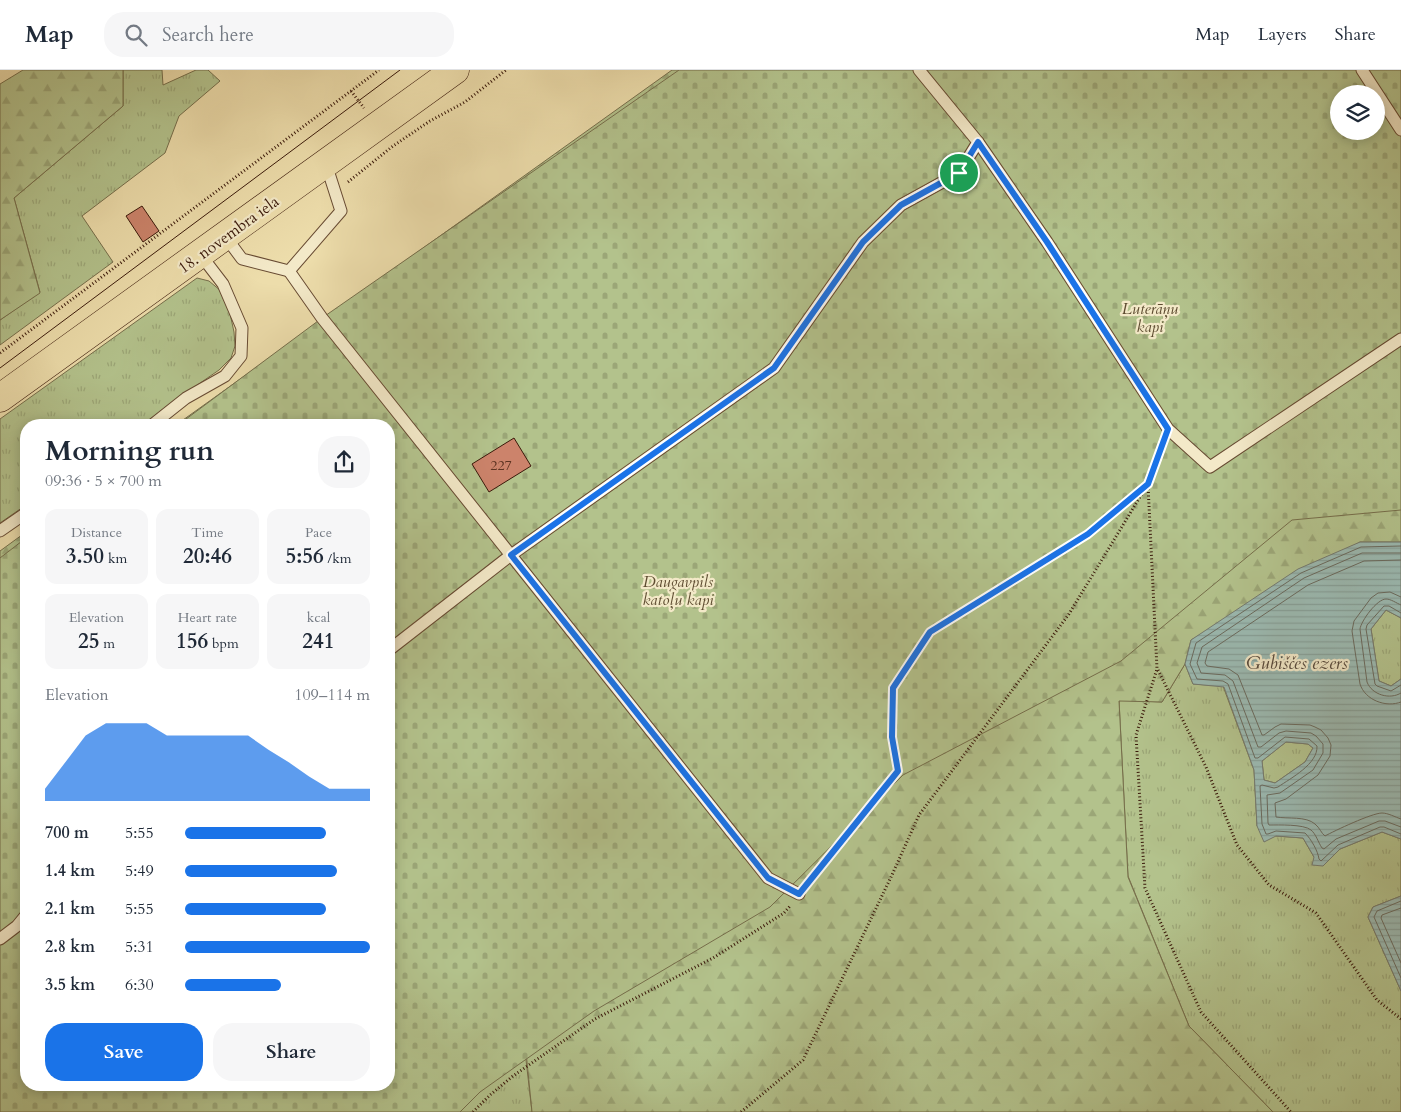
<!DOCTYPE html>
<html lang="en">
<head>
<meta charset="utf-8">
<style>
  :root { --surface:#fff; --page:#f6f6f7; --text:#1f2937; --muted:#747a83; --line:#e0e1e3; --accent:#1a73e8 }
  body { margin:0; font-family:Cardo,serif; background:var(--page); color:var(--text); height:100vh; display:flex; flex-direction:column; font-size:19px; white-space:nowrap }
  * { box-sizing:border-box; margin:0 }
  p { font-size:16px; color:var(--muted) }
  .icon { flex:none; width:28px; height:28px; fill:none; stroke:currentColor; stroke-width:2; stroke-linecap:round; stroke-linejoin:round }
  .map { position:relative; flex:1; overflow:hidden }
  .sheet { position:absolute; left:20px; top:349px; width:375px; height:672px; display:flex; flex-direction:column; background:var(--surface); border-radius:20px; box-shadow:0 2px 12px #0003 }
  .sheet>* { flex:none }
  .fabs { position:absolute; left:1330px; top:15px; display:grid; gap:10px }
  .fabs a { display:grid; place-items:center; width:55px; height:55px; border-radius:50%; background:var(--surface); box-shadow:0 2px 12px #0003; font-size:25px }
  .pin { position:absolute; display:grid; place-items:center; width:42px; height:42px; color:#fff; margin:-21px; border:2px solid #fff; border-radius:50%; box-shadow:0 1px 5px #0007 }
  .round { display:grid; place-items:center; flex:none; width:52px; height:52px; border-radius:20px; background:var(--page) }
  .head { display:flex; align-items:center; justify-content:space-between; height:85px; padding:0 25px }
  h1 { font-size:28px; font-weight:700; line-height:38px }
  .stats { display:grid; grid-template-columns:repeat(3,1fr); gap:8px; height:85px; padding:5px 25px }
  .stats div { display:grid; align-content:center; border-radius:12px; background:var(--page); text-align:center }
  .stats b { font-size:21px; font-weight:700 }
  .stats small { font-size:14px; font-weight:400 }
  .stats p { font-size:14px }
  .chart { height:140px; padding:10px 25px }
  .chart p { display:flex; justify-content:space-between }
  .chart svg { width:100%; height:90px; margin-top:5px; fill:var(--accent); opacity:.7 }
  .cta { display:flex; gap:10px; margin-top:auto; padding:10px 25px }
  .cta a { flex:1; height:58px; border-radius:20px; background:var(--accent); color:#fff; font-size:20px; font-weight:700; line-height:58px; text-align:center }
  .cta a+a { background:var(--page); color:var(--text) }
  ul { padding:0 25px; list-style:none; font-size:16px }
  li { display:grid; grid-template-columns:80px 60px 1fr; align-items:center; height:38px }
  li i { height:12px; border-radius:6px; background:var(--accent) }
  header { display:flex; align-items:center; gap:30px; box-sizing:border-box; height:70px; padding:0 25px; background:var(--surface); border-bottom:1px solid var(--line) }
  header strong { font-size:24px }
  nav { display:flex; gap:28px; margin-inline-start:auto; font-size:18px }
  .search { width:350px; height:45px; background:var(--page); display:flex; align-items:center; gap:12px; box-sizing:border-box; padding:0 18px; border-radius:20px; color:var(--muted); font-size:19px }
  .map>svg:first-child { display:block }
  .grass { fill:url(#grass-tufts); stroke:#766e4b }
  .forest { fill:url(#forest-firs); stroke:#766e4b; fill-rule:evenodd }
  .cemetery { fill:url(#cemetery-stones); stroke:#766e4b; fill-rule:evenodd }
  .water { fill:url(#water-rules); stroke:#747a6f; fill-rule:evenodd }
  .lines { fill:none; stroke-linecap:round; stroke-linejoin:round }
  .shore { stroke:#6a6a5e; stroke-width:1 }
  .building { fill:#cc836b; stroke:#3a190a }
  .lane-casing { stroke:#674a32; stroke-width:13 }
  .primary-casing { stroke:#3a190a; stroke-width:29 }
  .path { stroke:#3a190a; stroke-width:3; stroke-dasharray:1 2.5; stroke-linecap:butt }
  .lane { stroke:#f3e9c8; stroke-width:11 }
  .primary { stroke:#edddab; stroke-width:28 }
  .tram { stroke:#3a190a; stroke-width:1 }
  .route-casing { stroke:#fff; stroke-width:10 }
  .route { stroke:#1a73e8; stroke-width:6 }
  .labels { text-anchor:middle; stroke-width:4.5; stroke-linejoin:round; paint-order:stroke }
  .number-label { font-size:14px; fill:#5e3422 }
  .street-label { font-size:16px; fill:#3a190a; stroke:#f3e9c8 }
  .park-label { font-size:16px; font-style:italic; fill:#5e4c31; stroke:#f3e9c8 }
  .water-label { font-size:18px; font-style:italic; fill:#57493c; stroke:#f3e9c8 }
</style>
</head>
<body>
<header>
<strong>Map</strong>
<div class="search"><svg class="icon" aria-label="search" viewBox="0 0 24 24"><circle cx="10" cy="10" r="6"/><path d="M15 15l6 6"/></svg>Search here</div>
<nav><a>Map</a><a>Layers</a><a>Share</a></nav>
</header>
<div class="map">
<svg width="1401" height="1042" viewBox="0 0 1401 1042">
  <defs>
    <pattern id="grass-tufts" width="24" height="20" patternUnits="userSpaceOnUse" patternTransform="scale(1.25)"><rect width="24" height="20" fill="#b3c28c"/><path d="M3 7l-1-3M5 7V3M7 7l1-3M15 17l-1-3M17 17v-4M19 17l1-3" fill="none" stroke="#9ba677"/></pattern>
    <pattern id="forest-firs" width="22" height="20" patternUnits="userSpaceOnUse" patternTransform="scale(1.25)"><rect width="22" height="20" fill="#b3c28c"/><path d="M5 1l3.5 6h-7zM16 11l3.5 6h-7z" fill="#9ba677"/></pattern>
    <pattern id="cemetery-stones" width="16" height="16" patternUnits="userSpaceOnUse" patternTransform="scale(1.25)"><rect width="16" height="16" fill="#b3c28c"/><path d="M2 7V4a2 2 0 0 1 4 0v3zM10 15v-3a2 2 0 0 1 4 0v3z" fill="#9ba677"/></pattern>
    <pattern id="water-rules" width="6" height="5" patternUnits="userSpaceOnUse" patternTransform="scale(1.25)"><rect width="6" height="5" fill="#9bbab2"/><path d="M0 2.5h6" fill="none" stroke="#869f98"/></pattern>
  </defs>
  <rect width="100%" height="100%" fill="#edddab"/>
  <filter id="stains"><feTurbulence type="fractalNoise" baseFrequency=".004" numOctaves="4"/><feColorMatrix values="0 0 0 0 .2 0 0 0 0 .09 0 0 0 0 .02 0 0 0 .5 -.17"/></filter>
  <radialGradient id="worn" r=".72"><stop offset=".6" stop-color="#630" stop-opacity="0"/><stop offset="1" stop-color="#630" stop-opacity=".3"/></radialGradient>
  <g class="grass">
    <path d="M 123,0 L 162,0 L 163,15 L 196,0 L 208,0 L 220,11 L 179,46 L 165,83 L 82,146 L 113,192 L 0,275 L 0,250 L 40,222 L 14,128 L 123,36 Z"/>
    <path d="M 197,208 L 209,211 L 221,221 L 229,239 L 234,262 L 235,276 L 231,288 L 219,300 L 167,336 L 143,355 L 26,355 L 26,435 L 0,453 L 0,349 Z"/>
    <path d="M 1386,540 L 1401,548 L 1401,609 L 1391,616 L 1379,611 L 1371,559 Z"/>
    <path d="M 1185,594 L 1193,614 L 1223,616 L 1254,700 L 1257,756 L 1276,766 L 1303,768 L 1314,787 L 1323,796 L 1340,779 L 1382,762 L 1401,769 L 1401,826 L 1373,837 L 1368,847 L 1401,921 L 1401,1042 L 1273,1042 L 1189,956 L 1128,806 L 1119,630 L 1162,632 Z"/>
    <path d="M 1286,672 L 1308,674 L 1313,678 L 1305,692 L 1275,713 L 1264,710 L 1262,691 Z"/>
    <path d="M 525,981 L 532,1042 L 439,1042 Z"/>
  </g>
  <g class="forest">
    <path d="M 23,0 L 123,0 L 123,36 L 14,128 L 40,223 L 0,250 L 0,14 Z"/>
    <path d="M 672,0 L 1401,0 L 1401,472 L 1360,472 L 1191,570 L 1185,594 L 1162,632 L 1119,631 L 1128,807 L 1189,956 L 1273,1042 L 532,1042 L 526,982 L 439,1042 L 0,1042 L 0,481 L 26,462 L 26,1015 L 389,1015 L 389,355 L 176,355 ZM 1339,24 L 1376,24 L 1376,61 L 1339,61 Z"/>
  </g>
  <path class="cemetery" d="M 679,0 L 1401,0 L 1401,440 L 1292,450 L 1121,591 L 903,705 L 770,837 L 594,941 L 480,1022 L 460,1042 L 0,1042 L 0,488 L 26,468 L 26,1015 L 389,1015 L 389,355 L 178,355 L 322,248 ZM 1339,24 L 1376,24 L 1376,61 L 1339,61 Z"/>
  <g class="water">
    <path d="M 1360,472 L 1401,472 L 1401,548 L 1386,540 L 1371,559 L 1379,611 L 1391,616 L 1401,609 L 1401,769 L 1382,762 L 1340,779 L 1323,796 L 1312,795 L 1314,787 L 1303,768 L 1276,766 L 1264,772 L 1257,756 L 1254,700 L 1224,617 L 1193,614 L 1185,594 L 1191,570 L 1298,499 ZM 1286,672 L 1308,674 L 1313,678 L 1305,692 L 1275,713 L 1264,710 L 1262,691 Z"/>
    <path d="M 1401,826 L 1401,921 L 1368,847 L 1373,837 Z"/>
  </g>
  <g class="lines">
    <g class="shore">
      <path d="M 1401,476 L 1361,477 L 1301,503 L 1196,573 L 1190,594 L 1197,609 L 1223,611 L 1228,614 L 1255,688 L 1258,688 L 1285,667 L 1309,669 L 1317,676 C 1318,694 1291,708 1278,717 L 1274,718 L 1262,715 L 1260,716 L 1262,754 L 1266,764 L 1268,764 L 1276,761 L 1305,763 C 1311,769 1318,781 1319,789 L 1321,791 L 1338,775 L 1380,757 L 1384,757 L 1401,764"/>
      <path d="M 1401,483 L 1362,483 L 1304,508 L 1202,577 L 1197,593 L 1201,603 L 1225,605 L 1233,611 L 1258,677 L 1261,677 L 1279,663 L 1286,661 L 1311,663 L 1316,666 L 1323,674 L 1323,683 L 1313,700 L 1280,723 L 1267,725 L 1268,753 L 1269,755 C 1278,755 1304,754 1311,760 C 1316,764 1318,772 1322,778 L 1324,779 L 1336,769 L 1379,751 L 1385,751 L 1401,757"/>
      <path d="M 1401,490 L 1364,491 L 1308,515 L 1208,582 L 1205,593 L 1207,596 L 1229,599 L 1238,605 L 1262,665 L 1264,665 L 1275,657 L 1281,654 L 1310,655 L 1315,657 L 1321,660 L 1328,668 L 1331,675 L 1330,686 L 1318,705 L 1286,729 L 1275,733 L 1276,747 C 1288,749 1306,746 1315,754 C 1320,758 1321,763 1325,766 C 1334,761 1372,743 1382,743 C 1388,743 1395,747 1401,749"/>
      <path d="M 1401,527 L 1390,522 L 1378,523 L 1371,528 L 1354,551 L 1352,561 L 1360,614 C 1365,630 1386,638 1401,632"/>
      <path d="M 1401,535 C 1396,533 1391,529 1386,529 C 1377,529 1361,551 1360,559 L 1367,612 C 1372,625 1390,630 1401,623"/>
      <path d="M 1401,543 L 1389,536 L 1384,536 L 1367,555 L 1366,559 L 1375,614 L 1377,616 L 1391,621 L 1401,615"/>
      <path d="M 1401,831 L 1377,841 L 1374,847 L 1401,908"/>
      <path d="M 1401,838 L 1382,845 L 1381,848 L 1401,893"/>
    </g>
  </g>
  <g class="building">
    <path d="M 142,136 L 159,161 L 143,172 L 126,146 Z"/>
    <path d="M 514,368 L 531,396 L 489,422 L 472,394 Z"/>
  </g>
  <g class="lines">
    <defs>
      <g id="lane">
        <path d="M 919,0 L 978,72 L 1047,172 L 1168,359 L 1210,397 L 1401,269"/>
        <path d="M 1362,0 L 1401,60"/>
        <path d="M 225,166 L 242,189 L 289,201 L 341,141 L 326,94"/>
        <path d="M 289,201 L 322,248 L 768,808 L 799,824"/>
        <path d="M 152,355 L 186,328 L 225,306 L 241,286 L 242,258 L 223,214 L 200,184"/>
        <path d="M 0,461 L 26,443"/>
        <path d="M 389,580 L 511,485 L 774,298 L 863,172 L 901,135 L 959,103 L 978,72"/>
        <path d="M 0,869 L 17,856 L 26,845"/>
      </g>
      <path id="primary" d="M 0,328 L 455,0"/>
    </defs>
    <use href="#lane" class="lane-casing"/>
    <use href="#primary" class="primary-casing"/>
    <g class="path">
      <path d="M 351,21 L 364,38"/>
      <path d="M 348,112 L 393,76 L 430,51 L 465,32 L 506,0"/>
      <path d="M 0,283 L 379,0"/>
      <path d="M 1148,415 L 1157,599 L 1136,665 L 1145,818 L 1201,942 L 1291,1042"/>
      <path d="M 1158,600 L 1206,697 L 1237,775 L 1269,815 L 1316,843 L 1377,930 L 1401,949"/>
      <path d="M 808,813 L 898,701 L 891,667 L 893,618 L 930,562 L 1087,464 L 1148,414 L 1162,374"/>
      <path d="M 473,1042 L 490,1025 L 513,1006 L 595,949 L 713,888 L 784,843 L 790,836"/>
      <path d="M 741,1042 L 803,990 L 892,805 L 919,745 L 1069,544 L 1146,417"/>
    </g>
    <use href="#lane" class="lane"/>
    <use href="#primary" class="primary"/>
    <path class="tram" d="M 0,298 L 400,0"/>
  </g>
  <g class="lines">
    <defs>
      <path id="route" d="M 978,72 L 1047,172 L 1168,359 L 1148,414 L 1088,464 L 930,562 L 893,618 L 892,667 L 898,701 L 799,824 L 768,808 L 511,485 L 774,298 L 863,172 L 901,135 L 959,103 Z"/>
    </defs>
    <use href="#route" class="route-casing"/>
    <use href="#route" class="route"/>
  </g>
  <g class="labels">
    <g class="number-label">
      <text x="501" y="400">227</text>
    </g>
    <g class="street-label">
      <text transform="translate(228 164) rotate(-36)" y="6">18. novembra iela</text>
    </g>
    <g class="park-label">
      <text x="1150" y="244">Luterāņu<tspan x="1150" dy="18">kapi</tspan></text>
      <text x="678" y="517">Daugavpils<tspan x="678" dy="18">katoļu kapi</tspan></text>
    </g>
    <g class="water-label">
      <text x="1297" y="599">Gubiščes ezers</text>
    </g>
  </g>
  <rect width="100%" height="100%" filter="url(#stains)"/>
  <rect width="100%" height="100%" fill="url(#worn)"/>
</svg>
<div class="fabs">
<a><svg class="icon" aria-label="layers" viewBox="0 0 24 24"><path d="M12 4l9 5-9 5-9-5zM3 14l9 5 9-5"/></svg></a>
</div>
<div class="pin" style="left:959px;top:103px;background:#1e9e55"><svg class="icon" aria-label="arrive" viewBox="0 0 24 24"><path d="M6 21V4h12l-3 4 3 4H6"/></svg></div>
<section class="sheet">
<div class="head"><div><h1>Morning run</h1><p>09:36 · 5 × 700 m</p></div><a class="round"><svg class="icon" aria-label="share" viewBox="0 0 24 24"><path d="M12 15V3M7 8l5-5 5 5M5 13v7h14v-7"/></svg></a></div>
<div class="stats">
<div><p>Distance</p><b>3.50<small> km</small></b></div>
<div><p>Time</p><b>20:46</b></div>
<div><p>Pace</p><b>5:56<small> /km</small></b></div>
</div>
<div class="stats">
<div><p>Elevation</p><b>25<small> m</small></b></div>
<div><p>Heart rate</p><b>156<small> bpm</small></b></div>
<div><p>kcal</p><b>241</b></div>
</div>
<div class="chart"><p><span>Elevation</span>109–114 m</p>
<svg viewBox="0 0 160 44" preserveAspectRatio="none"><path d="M0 44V38L10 25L20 12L30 6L40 6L50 6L60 12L70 12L80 12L90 12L100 12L110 19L120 25L130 32L140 38L150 38L160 38V44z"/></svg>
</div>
<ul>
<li><b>700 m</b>5:55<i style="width:76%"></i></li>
<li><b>1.4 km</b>5:49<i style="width:82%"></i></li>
<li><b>2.1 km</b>5:55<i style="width:76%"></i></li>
<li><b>2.8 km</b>5:31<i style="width:100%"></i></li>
<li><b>3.5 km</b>6:30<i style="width:52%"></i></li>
</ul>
<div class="cta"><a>Save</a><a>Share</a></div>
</section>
</div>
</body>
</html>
